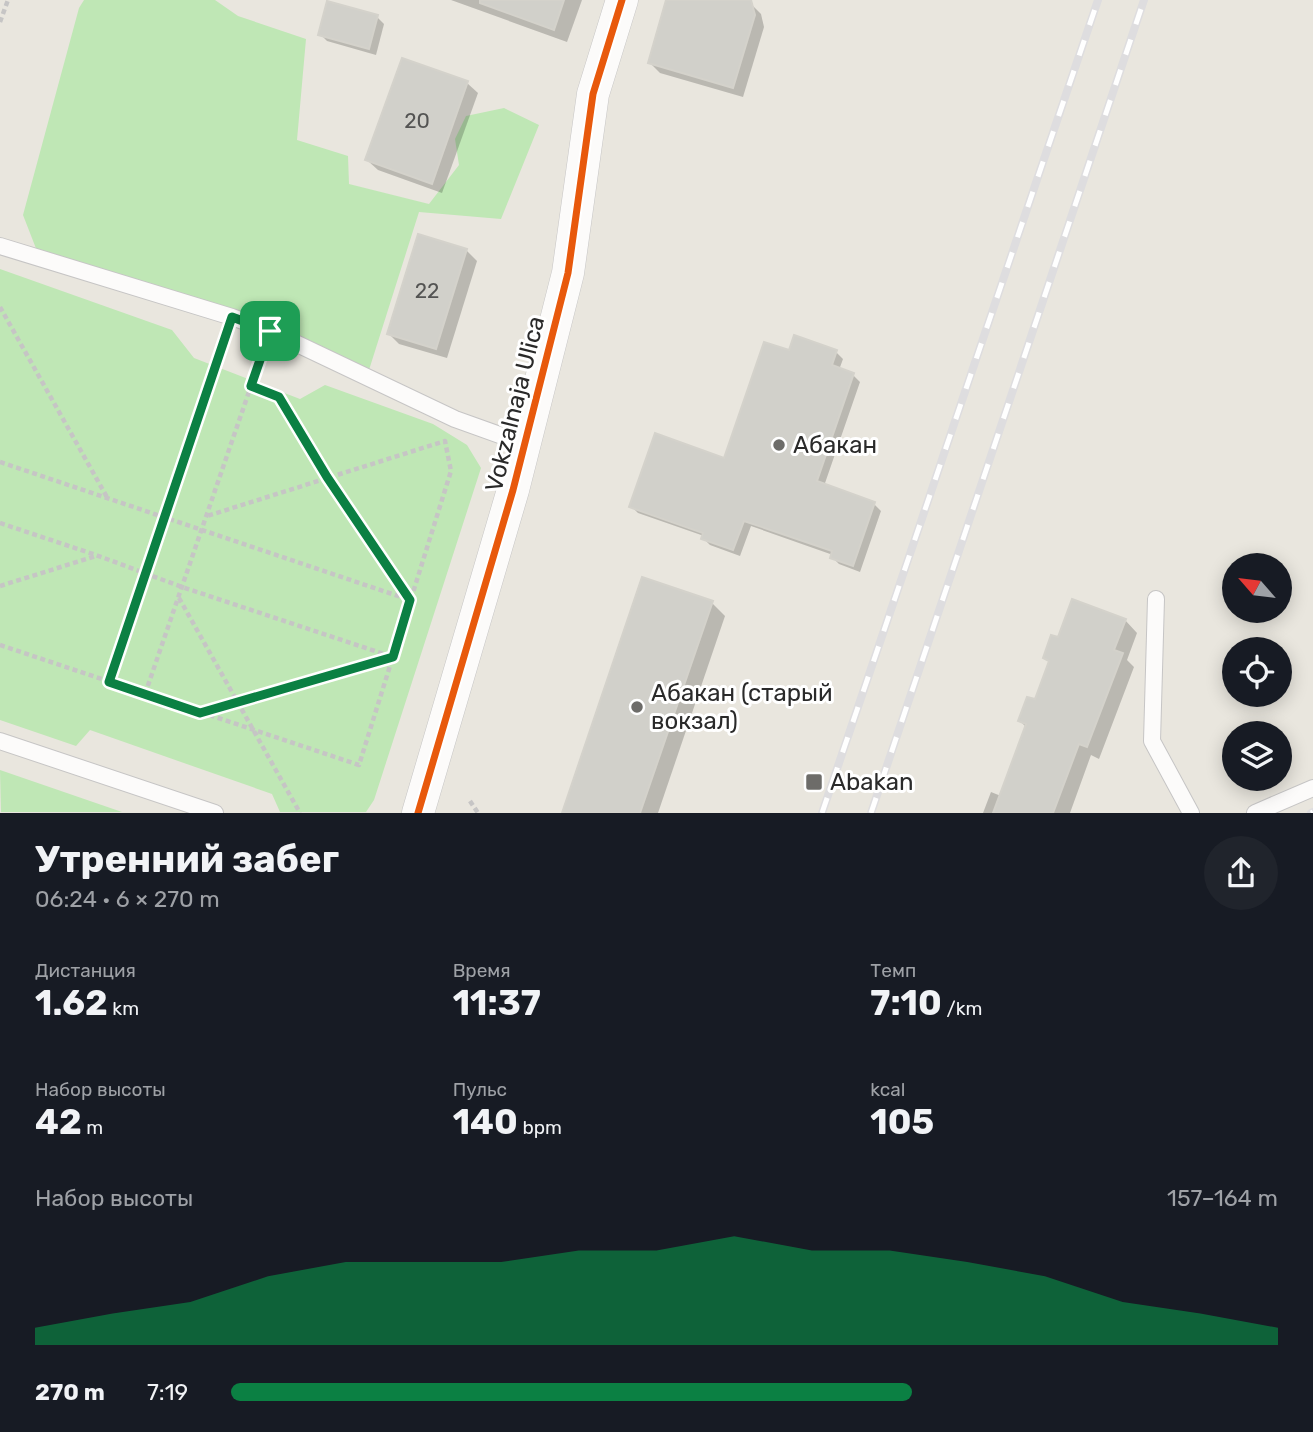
<!DOCTYPE html>
<html lang="ru">
<head>
<meta charset="utf-8">
<style>
  :root { --surface:#171b24; --page:#20242c; --text:#f1f3f6; --muted:#9ea1a6; --accent:#0b8043 }
  body { margin:0; font-family:Rubik,sans-serif; background:var(--page); color:var(--text); height:100vh; display:flex; flex-direction:column; font-size:26px; white-space:nowrap }
  * { box-sizing:border-box; margin:0 }
  p { font-size:23px; color:var(--muted) }
  .icon { flex:none; width:38px; height:38px; fill:none; stroke:currentColor; stroke-width:2; stroke-linecap:round; stroke-linejoin:round }
  .map { position:relative; height:813px; overflow:hidden }
  .details { display:flex; flex-direction:column; background:var(--surface); flex:1 }
  .details>* { flex:none }
  .needle { width:46px; rotate:298deg }
  .buttons { position:absolute; left:1222px; top:553px; display:grid; gap:14px }
  .buttons a { display:grid; place-items:center; width:70px; height:70px; border-radius:50%; background:var(--surface); box-shadow:0 4px 18px #0003; font-size:35px }
  .pin { position:absolute; display:grid; place-items:center; width:60px; height:60px; color:#fff; margin:-30px; border-radius:14px; box-shadow:0 4px 10px #0006 }
  .round { display:grid; place-items:center; flex:none; width:74px; height:74px; border-radius:37px; background:var(--page) }
  .summary { display:flex; align-items:center; justify-content:space-between; height:119px; padding:0 35px }
  h1 { font-size:38px; font-weight:700; line-height:52px }
  .stats { display:grid; grid-template-columns:repeat(3,1fr); gap:10px; height:119px; padding:7px 35px }
  .stats div { display:grid; align-content:center }
  .stats b { font-size:35px; font-weight:700 }
  .stats small { font-size:19px; font-weight:400 }
  .stats p { font-size:19px }
  .chart { height:196px; padding:14px 35px }
  .chart p { display:flex; justify-content:space-between }
  .chart svg { width:100%; height:126px; margin-top:7px; fill:var(--accent); opacity:.7 }
  ul { padding:0 35px; list-style:none; font-size:23px }
  li { display:grid; grid-template-columns:112px 84px 1fr; align-items:center; height:52px }
  li i { height:18px; border-radius:9px; background:var(--accent) }
  .map>svg:first-child { display:block }
  .green { fill:#bfe7b5 }
  .shadow { fill:#0003 }
  .building { fill:#d1d0ca; stroke:#d4d2cb; stroke-width:2 }
  .lines { fill:none; stroke-linecap:round; stroke-linejoin:round }
  .service-casing { stroke:#c6c5c5; stroke-width:18 }
  .minor-casing { stroke:#c6c5c5; stroke-width:33 }
  .path { stroke:#c6c5c5; stroke-width:4.5; stroke-dasharray:5 3.5; stroke-linecap:butt }
  .service { stroke:#fcfbfa; stroke-width:16 }
  .minor { stroke:#fcfbfa; stroke-width:32 }
  .rail-casing { stroke:#dedddf; stroke-width:8 }
  .rail { stroke:#fff; stroke-width:5; stroke-dasharray:16; stroke-linecap:butt }
  .cycleway-casing { stroke:#fff; stroke-width:11 }
  .cycleway { stroke:#e8590c; stroke-width:7 }
  .route-casing { stroke:#fff; stroke-width:14 }
  .route { stroke:#0b8043; stroke-width:9 }
  .poi-dot { fill:#6d6c69; stroke:#fff; stroke-width:2.5 }
  .labels { text-anchor:middle; stroke-width:6; stroke-linejoin:round; paint-order:stroke }
  .number-label { font-size:21px; fill:#545453 }
  .street-label { font-size:24px; fill:#2a2a2a; stroke:#fff }
  .poi-label { font-size:24px; fill:#2a2a2a; stroke:#fff; text-anchor:start }
</style>
</head>
<body>
<div class="map">
<svg width="1313" height="813" viewBox="0 0 1313 813">
  <rect width="100%" height="100%" fill="#e9e6de"/>
  <g class="green">
    <path d="M 84,0 L 215,0 L 238,16 L 306,39 L 297,140 L 348,156 L 349,184 L 429,204 L 459,165 L 455,139 L 466,116 L 504,108 L 539,125 L 501,219 L 419,212 L 369,370 L 37,251 L 23,215 L 79,8 Z"/>
    <path d="M 0,269 L 172,330 L 194,358 L 300,399 L 325,385 L 433,424 L 467,445 L 481,468 L 374,800 L 366,812 L 280,812 L 272,794 L 90,730 L 76,746 L 0,720 Z"/>
    <path d="M 0,770 L 122,812 L 1,812 Z"/>
  </g>
  <g class="shadow">
    <path d="M 451,0 L 582,0 L 567,42 Z"/>
    <path d="M 668,0 L 739,0 L 750,3 L 761,14 L 764,27 L 743,97 L 660,73 L 650,63 Z"/>
    <path d="M 377,17 L 384,24 L 376,55 L 327,41 L 320,34 Z"/>
    <path d="M 467,83 L 478,93 L 442,193 L 378,170 L 367,160 Z"/>
    <path d="M 466,250 L 477,261 L 447,358 L 399,344 L 389,334 Z"/>
    <path d="M 790,352 L 836,352 L 843,359 L 839,370 L 853,375 L 860,382 L 824,486 L 874,504 L 881,511 L 860,572 L 839,564 L 832,557 L 833,555 L 751,526 L 740,556 L 710,545 L 703,538 L 704,536 L 638,513 L 631,506 L 725,460 Z"/>
    <path d="M 712,603 L 725,616 L 658,813 L 563,813 Z"/>
    <path d="M 1125,620 L 1137,633 L 1127,660 L 1134,667 L 1099,759 L 1091,755 L 1070,813 L 983,813 L 991,792 L 1001,796 L 1026,727 L 1020,721 L 1036,702 L 1050,663 L 1045,658 L 1059,640 Z"/>
  </g>
  <g class="building">
    <path d="M 480,0 L 564,0 L 554,30 L 480,3 Z"/>
    <path d="M 666,0 L 751,0 L 755,15 L 733,88 L 648,63 Z"/>
    <path d="M 327,1 L 378,15 L 369,49 L 318,35 Z"/>
    <path d="M 402,58 L 468,81 L 432,184 L 365,160 Z"/>
    <path d="M 418,234 L 467,249 L 436,349 L 387,334 Z"/>
    <path d="M 794,335 L 837,350 L 832,365 L 854,373 L 817,481 L 875,502 L 853,566 L 830,558 L 832,551 L 744,521 L 733,550 L 701,539 L 703,533 L 629,507 L 655,433 L 724,458 L 764,342 L 789,350 Z"/>
    <path d="M 642,577 L 713,601 L 640,813 L 562,813 Z"/>
    <path d="M 1072,599 L 1126,619 L 1114,650 L 1123,653 L 1087,747 L 1079,744 L 1053,813 L 993,813 L 1026,724 L 1018,721 L 1027,697 L 1035,699 L 1049,661 L 1043,658 L 1051,635 L 1058,637 Z"/>
  </g>
  <g class="lines">
    <defs>
      <g id="service">
        <path d="M 0,246 L 232,317 L 270,331 L 455,419 L 525,444"/>
        <path d="M 1156,599 L 1152,741 L 1191,813"/>
        <path d="M 0,741 L 215,813"/>
        <path d="M 1255,813 L 1313,788"/>
      </g>
      <path id="minor" d="M 418,813 L 513,490 L 568,273 L 593,94 L 622,0"/>
    </defs>
    <use href="#service" class="service-casing"/>
    <use href="#minor" class="minor-casing"/>
    <g class="path">
      <path d="M 0,22 L 8,0"/>
      <path d="M 0,307 L 108,499"/>
      <path d="M 251,386 L 279,397 L 327,477 L 409,599"/>
      <path d="M 0,462 L 410,600"/>
      <path d="M 0,523 L 96,555 L 182,587 L 393,657"/>
      <path d="M 0,586 L 96,556"/>
      <path d="M 179,598 L 300,813"/>
      <path d="M 0,645 L 359,765 L 451,471 L 445,441 L 207,516"/>
      <path d="M 109,682 L 226,335"/>
      <path d="M 145,694 L 263,351"/>
      <path d="M 202,712 L 392,658"/>
      <path d="M 470,801 L 478,813"/>
    </g>
    <use href="#service" class="service"/>
    <use href="#minor" class="minor"/>
    <defs>
      <g id="rail">
        <path d="M 822,813 L 1098,0"/>
        <path d="M 871,813 L 1144,0"/>
        <path d="M 1311,813 L 1313,812"/>
      </g>
    </defs>
    <use href="#rail" class="rail-casing"/>
    <use href="#rail" class="rail"/>
    <defs>
      <path id="cycleway" d="M 418,813 L 513,490 L 568,273 L 593,94 L 622,0"/>
    </defs>
    <use href="#cycleway" class="cycleway-casing"/>
    <use href="#cycleway" class="cycleway"/>
  </g>
  <g class="lines">
    <defs>
      <path id="route" d="M 232,317 L 270,331 L 251,386 L 279,397 L 327,477 L 410,600 L 393,657 L 200,713 L 109,682 Z"/>
    </defs>
    <use href="#route" class="route-casing"/>
    <use href="#route" class="route"/>
  </g>
  <g class="poi-dot">
    <circle cx="779" cy="445" r="7"/>
    <circle cx="637" cy="707" r="7"/>
    <rect x="805" y="773" width="18" height="18" rx="3.5"/>
  </g>
  <g class="labels">
    <g class="number-label">
      <text x="417" y="128">20</text>
      <text x="427" y="298">22</text>
    </g>
    <g class="street-label">
      <text transform="translate(515 404) rotate(-76)" y="8">Vokzalnaja Ulica</text>
    </g>
    <g class="poi-label">
      <text x="793" y="453">Абакан</text>
      <text x="651" y="701">Абакан (старый<tspan x="651" dy="28">вокзал)</tspan></text>
      <text x="830" y="790">Abakan</text>
    </g>
  </g>
</svg>
<div class="buttons">
<a><svg class="needle" viewBox="-14 -14 28 28"><path d="M0-13l5 13h-10z" fill="#e53935"/><path d="M0 13l5-13h-10z" fill="#9ea1a6"/></svg></a>
<a><svg class="icon" aria-label="locate" viewBox="0 0 24 24"><circle cx="12" cy="12" r="6"/><path d="M12 2v4M12 18v4M2 12h4M18 12h4"/></svg></a>
<a><svg class="icon" aria-label="layers" viewBox="0 0 24 24"><path d="M12 4l9 5-9 5-9-5zM3 14l9 5 9-5"/></svg></a>
</div>
<div class="pin" style="left:270px;top:331px;background:#1e9e55"><svg class="icon" aria-label="arrive" viewBox="0 0 24 24"><path d="M6 21V4h12l-3 4 3 4H6"/></svg></div>
</div>
<section class="details">
<div class="summary"><div><h1>Утренний забег</h1><p>06:24 · 6 × 270 m</p></div><a class="round"><svg class="icon" aria-label="share" viewBox="0 0 24 24"><path d="M12 15V3M7 8l5-5 5 5M5 13v7h14v-7"/></svg></a></div>
<div class="stats">
<div><p>Дистанция</p><b>1.62<small> km</small></b></div>
<div><p>Время</p><b>11:37</b></div>
<div><p>Темп</p><b>7:10<small> /km</small></b></div>
</div>
<div class="stats">
<div><p>Набор высоты</p><b>42<small> m</small></b></div>
<div><p>Пульс</p><b>140<small> bpm</small></b></div>
<div><p>kcal</p><b>105</b></div>
</div>
<div class="chart"><p><span>Набор высоты</span>157–164 m</p>
<svg viewBox="0 0 160 44" preserveAspectRatio="none"><path d="M0 44V38L10 33L20 29L30 20L40 15L50 15L60 15L70 11L80 11L90 6L100 11L110 11L120 15L130 20L140 29L150 33L160 38V44z"/></svg>
</div>
<ul>
<li><b>270 m</b>7:19<i style="width:65%"></i></li>
</ul>
</section>
</body>
</html>
